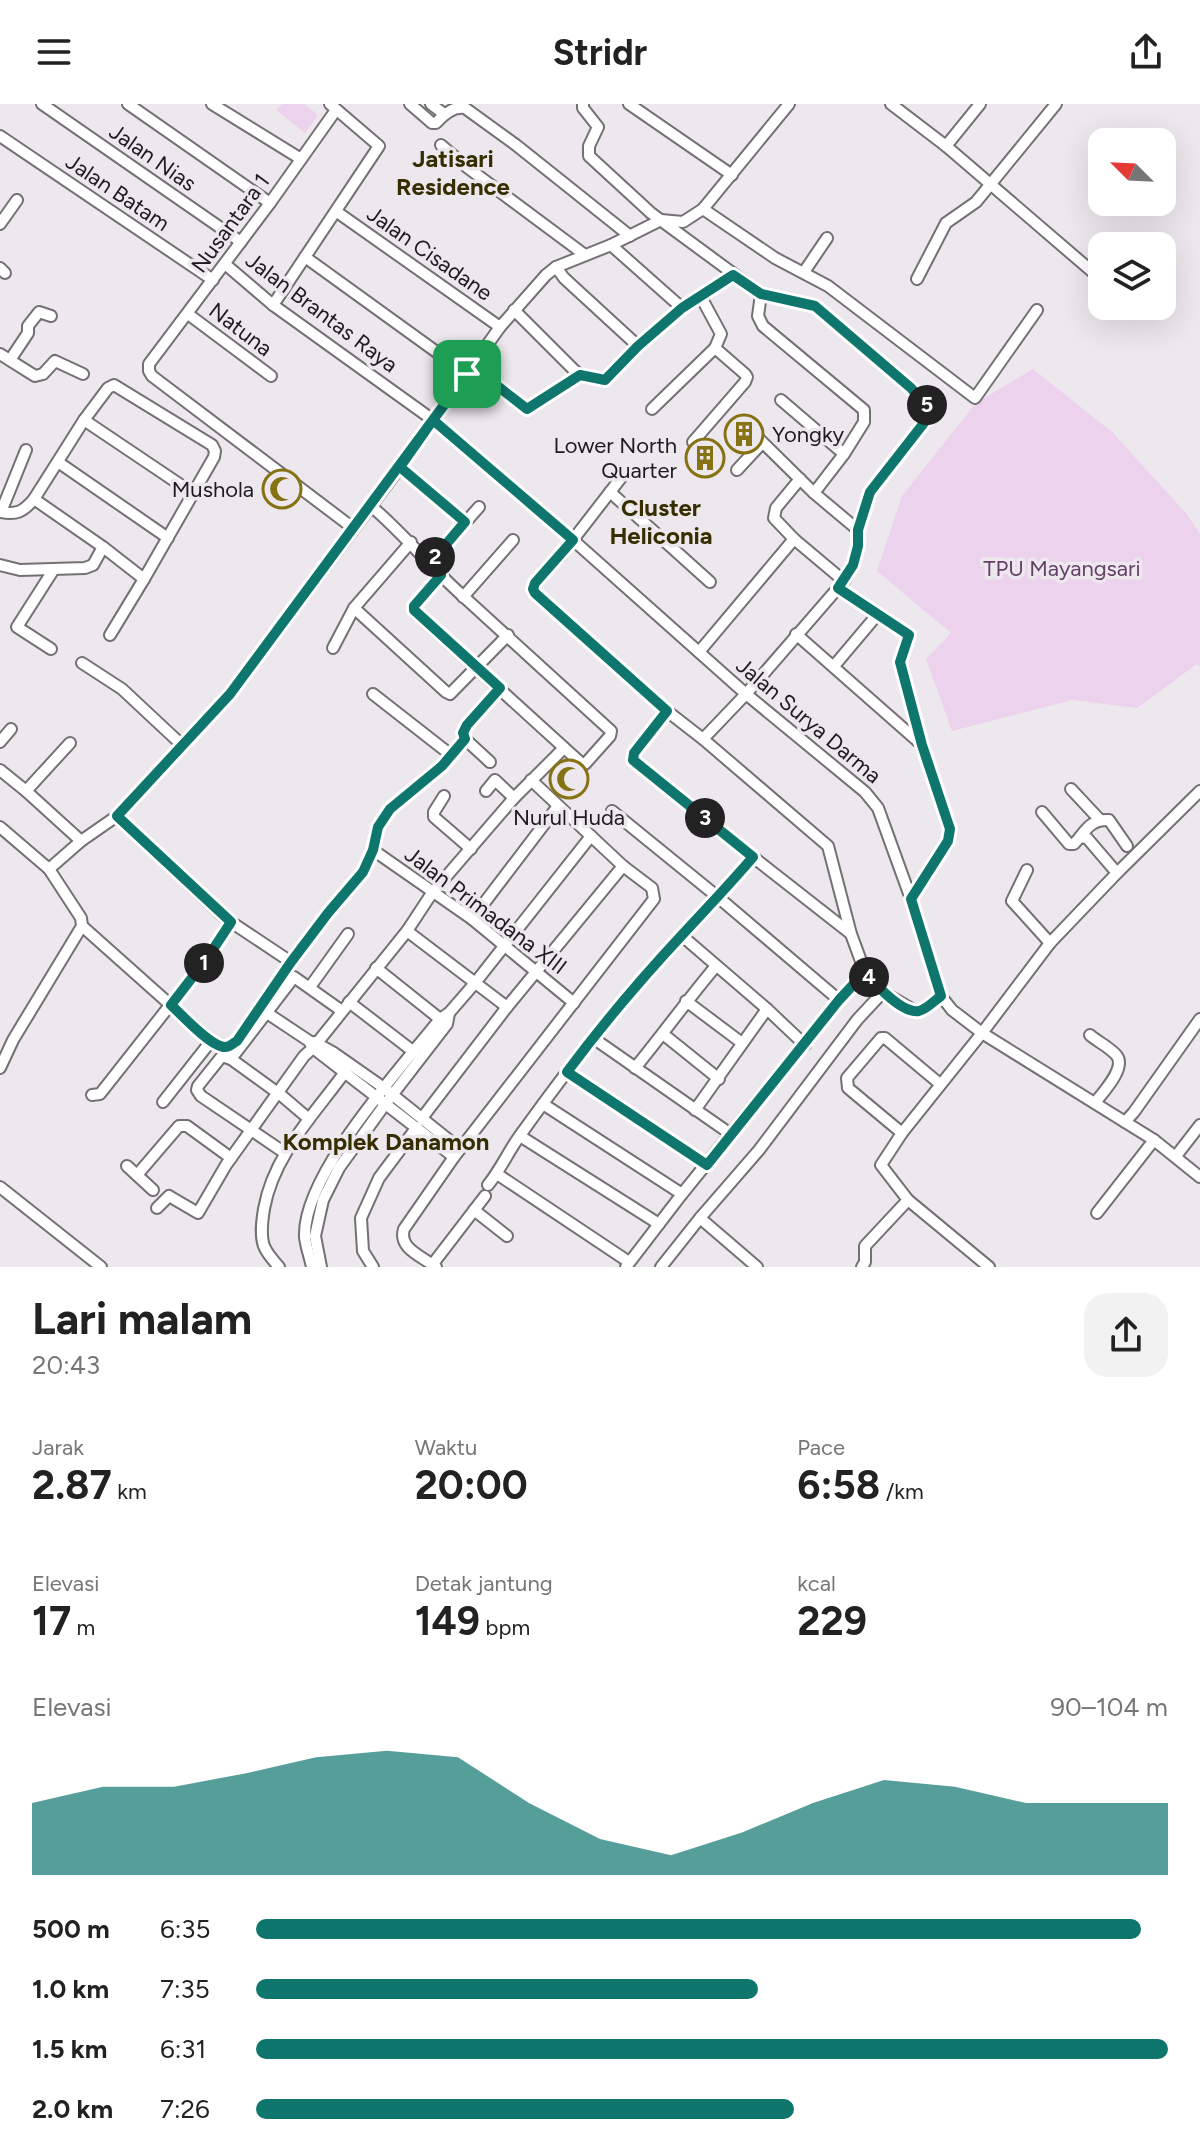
<!DOCTYPE html>
<html lang="id">
<head>
<meta charset="utf-8">
<style>
  :root { --surface:#fff; --page:#f2f2f2; --text:#222; --muted:#767676; --accent:#0f766e }
  body { margin:0; font-family:Figtree,sans-serif; background:var(--page); color:var(--text); height:100vh; display:flex; flex-direction:column; font-size:30px; white-space:nowrap }
  * { box-sizing:border-box; margin:0 }
  p { font-size:26px; color:var(--muted) }
  .icon { flex:none; width:44px; height:44px; fill:none; stroke:currentColor; stroke-width:2; stroke-linecap:round; stroke-linejoin:round }
  .map { position:relative; height:1163px; overflow:hidden }
  .sheet { display:flex; flex-direction:column; background:var(--surface); flex:1 }
  .sheet>* { flex:none }
  .needle { width:52px; rotate:294deg }
  .fabs { position:absolute; left:1088px; top:24px; display:grid; gap:16px }
  .fabs a { display:grid; place-items:center; width:88px; height:88px; border-radius:16px; background:var(--surface); box-shadow:0 8px 32px #0002; font-size:40px }
  .pin { position:absolute; display:grid; place-items:center; width:68px; height:68px; color:#fff; margin:-34px; border-radius:16px; box-shadow:0 4px 12px #0006 }
  .km { position:absolute; width:40px; height:40px; margin:-20px; border-radius:50%; background:#222; color:#fff; font-size:22px; line-height:40px; text-align:center }
  .round { display:grid; place-items:center; flex:none; width:84px; height:84px; border-radius:24px; background:var(--page) }
  .headline { display:flex; align-items:center; justify-content:space-between; height:136px; padding:0 32px }
  h1 { font-size:44px; font-weight:700; line-height:60px }
  .figures { display:grid; grid-template-columns:repeat(3,1fr); gap:12px; height:136px; padding:8px 32px }
  .figures div { display:grid; align-content:center }
  .figures b { font-size:40px; font-weight:700 }
  .figures small { font-size:22px; font-weight:400 }
  .figures p { font-size:22px }
  .chart { height:224px; padding:16px 32px }
  .chart p { display:flex; justify-content:space-between }
  .chart svg { width:100%; height:144px; margin-top:8px; fill:var(--accent); opacity:.7 }
  ul { padding:0 32px; list-style:none; font-size:26px }
  li { display:grid; grid-template-columns:128px 96px 1fr; align-items:center; height:60px }
  li i { height:20px; border-radius:10px; background:var(--accent) }
  header { display:flex; justify-content:space-between; align-items:center; height:104px; padding:0 32px; background:var(--surface); font-size:36px; font-weight:700 }
  .map>svg:first-child { display:block }
  .green { fill:#ecd2ec }
  .lines { fill:none; stroke-linecap:round; stroke-linejoin:round }
  .minor-casing { stroke:#747074; stroke-width:14 }
  .minor { stroke:#fff; stroke-width:10 }
  .route-casing { stroke:#fff; stroke-width:16 }
  .route { stroke:#0f766e; stroke-width:10 }
  .labels { text-anchor:middle; stroke-width:7; stroke-linejoin:round; paint-order:stroke }
  .street-label { font-size:22px; fill:#1d1b1d; stroke:#ede8ed }
  .poi-label { font-size:22px; fill:#1d1b1d; stroke:#ede8ed; text-anchor:end }
  .park-label { font-size:22px; fill:#663f66; stroke:#ede8ed }
  .neighbourhood-label { font-size:24px; font-weight:bold; fill:#362d01; stroke:#ede8ed }
</style>
</head>
<body>
<header><svg class="icon" aria-label="menu" viewBox="0 0 24 24"><path d="M4 6h16M4 12h16M4 18h16"/></svg>Stridr<svg class="icon" aria-label="share" viewBox="0 0 24 24"><path d="M12 15V3M7 8l5-5 5 5M5 13v7h14v-7"/></svg></header>
<div class="map">
<svg width="1200" height="1163" viewBox="0 0 1200 1163">
  <rect width="100%" height="100%" fill="#ede8ed"/>
  <g class="green">
    <path d="M 282,0 L 304,0 L 318,11 L 305,29 L 276,6 Z"/>
    <path d="M 1033,265 L 1112,328 L 1186,409 L 1200,430 L 1200,563 L 1197,560 L 1137,604 L 1072,596 L 952,627 L 926,555 L 951,529 L 877,467 L 902,392 L 976,299 Z"/>
  </g>
  <g class="lines">
    <defs>
      <g id="minor">
        <path d="M 42,0 L 241,138"/>
        <path d="M 128,0 L 270,99"/>
        <path d="M 212,0 L 301,55"/>
        <path d="M 410,0 L 432,19 L 436,19 C 443,11 454,2 465,4 L 516,41 L 630,132"/>
        <path d="M 431,0 L 444,10"/>
        <path d="M 583,0 L 583,4 L 598,23 L 589,42 L 589,52 L 651,109 L 761,190 L 815,202 L 911,284 L 928,303 L 927,315 L 870,388 L 858,426 L 858,442 L 853,461 L 844,477 L 746,590 L 703,635"/>
        <path d="M 629,0 L 732,71"/>
        <path d="M 891,0 L 946,42 L 1102,176"/>
        <path d="M 336,6 L 270,99 L 149,260 L 149,267 L 152,272 L 353,424"/>
        <path d="M 0,32 L 213,176"/>
        <path d="M 441,41 L 468,64 L 585,151"/>
        <path d="M 946,42 L 980,0"/>
        <path d="M 703,105 L 775,154 L 828,182 L 975,294 L 1037,206"/>
        <path d="M 337,108 L 500,223"/>
        <path d="M 0,120 L 17,96"/>
        <path d="M 611,141 L 682,204"/>
        <path d="M 305,153 L 467,270"/>
        <path d="M 225,160 L 273,201 L 433,316 L 573,436 L 746,590 L 865,688 L 878,704 L 911,795 L 941,892 L 952,906 L 982,929 L 1154,1036 L 1200,1073"/>
        <path d="M 556,163 L 564,174 L 638,242"/>
        <path d="M 0,164 L 5,169"/>
        <path d="M 804,168 L 827,134"/>
        <path d="M 917,175 L 946,119 L 976,98 L 1056,0"/>
        <path d="M 761,190 L 758,212 L 763,222 L 864,306 L 864,318 L 844,350 L 814,389"/>
        <path d="M 273,201 L 379,42 L 330,0"/>
        <path d="M 514,206 L 573,265 L 580,271 L 605,276 L 638,242 L 682,204 L 733,171"/>
        <path d="M 188,210 L 271,272"/>
        <path d="M 0,250 L 35,272 L 43,270 L 55,257 L 83,270"/>
        <path d="M 10,256 L 28,229 L 28,222 L 39,208 L 51,212"/>
        <path d="M 473,263 L 527,305 L 580,271"/>
        <path d="M 114,281 L 212,341 L 215,347 L 214,353 L 144,475 L 103,443 L 34,395 L 84,316 L 108,284 Z"/>
        <path d="M 781,296 L 844,350"/>
        <path d="M 652,305 L 715,244"/>
        <path d="M 84,316 L 194,390"/>
        <path d="M 752,328 L 814,389 L 858,426"/>
        <path d="M 693,338 L 745,278 L 747,273 L 745,270 L 715,244 L 721,230 L 701,193"/>
        <path d="M 58,358 L 168,434"/>
        <path d="M 400,363 L 465,418"/>
        <path d="M 737,366 L 762,339"/>
        <path d="M 624,370 L 562,450 L 535,479 L 533,485 L 535,489 L 667,607 L 703,635 L 828,742 L 851,830 L 865,868 L 883,888 L 915,907 L 922,906 L 941,892"/>
        <path d="M 800,375 L 776,404 L 774,414 L 794,435 L 844,477"/>
        <path d="M 610,388 L 710,478"/>
        <path d="M 371,402 C 404,430 431,464 464,493 C 513,538 562,582 611,627 L 610,632 L 585,660 L 582,660 L 415,508 L 414,502 L 441,471"/>
        <path d="M 0,408 C 17,411 23,408 34,395"/>
        <path d="M 1,408 L 26,346"/>
        <path d="M 430,459 L 479,403"/>
        <path d="M 0,461 L 20,466 L 85,464 L 93,461 L 103,443"/>
        <path d="M 838,484 L 909,531 L 900,558 L 922,641 L 950,725 L 948,737 L 911,795"/>
        <path d="M 463,493 L 513,436"/>
        <path d="M 354,504 L 446,588 L 450,590 L 508,531"/>
        <path d="M 796,530 L 921,640"/>
        <path d="M 110,531 L 144,475"/>
        <path d="M 333,544 L 354,504 L 411,438"/>
        <path d="M 51,545 L 17,523 L 54,465"/>
        <path d="M 699,548 L 794,435"/>
        <path d="M 82,559 L 122,585 L 183,642"/>
        <path d="M 834,562 L 877,511"/>
        <path d="M 373,590 L 451,651"/>
        <path d="M 667,607 L 634,649 L 633,656 L 753,753 L 850,829"/>
        <path d="M 465,635 L 490,658"/>
        <path d="M 0,638 L 11,625"/>
        <path d="M 0,666 L 26,687 L 70,639"/>
        <path d="M 1071,685 L 1099,715"/>
        <path d="M 26,687 L 81,737"/>
        <path d="M 486,687 L 495,676 L 514,694"/>
        <path d="M 444,692 L 434,708 L 434,713 L 471,745"/>
        <path d="M 612,707 L 719,794 L 839,896"/>
        <path d="M 1042,708 L 1069,740 L 1074,740 L 1080,733 L 1087,734 L 1117,769"/>
        <path d="M 117,712 L 225,814 L 291,858"/>
        <path d="M 0,723 L 49,765"/>
        <path d="M 1080,733 C 1088,722 1095,715 1109,716 L 1127,742"/>
        <path d="M 373,746 L 472,815 L 574,899"/>
        <path d="M 1027,766 L 1012,797 L 1050,839"/>
        <path d="M 472,815 L 558,702"/>
        <path d="M 82,822 L 211,937 C 222,943 226,945 237,937 L 291,858 L 328,809 L 363,768 L 373,746 L 378,723 L 390,705 L 442,662 L 465,635 L 463,629 L 467,621 L 500,584"/>
        <path d="M 407,827 L 507,903"/>
        <path d="M 681,831 L 767,905 L 805,941"/>
        <path d="M 376,864 L 445,919"/>
        <path d="M 310,883 L 348,830"/>
        <path d="M 686,897 L 742,939"/>
        <path d="M 349,898 L 414,948"/>
        <path d="M 267,909 L 309,937 L 313,944 L 454,1053"/>
        <path d="M 663,930 L 719,975"/>
        <path d="M 1090,931 C 1098,938 1111,944 1117,952 C 1126,965 1102,989 1095,999"/>
        <path d="M 593,934 L 732,1031"/>
        <path d="M 314,938 L 334,949 L 384,984 L 460,1045"/>
        <path d="M 231,955 L 282,992 L 309,1015"/>
        <path d="M 0,964 L 13,936 L 82,822 L 81,814 L 49,765 L 81,737 L 117,712 L 230,590 L 400,363 L 500,223 L 546,171 L 556,163 L 611,141 L 661,116 L 683,118 L 703,105 L 789,0"/>
        <path d="M 635,964 C 663,930 688,895 716,862"/>
        <path d="M 567,968 L 707,1061"/>
        <path d="M 92,991 L 100,990 L 208,853 L 231,818"/>
        <path d="M 163,998 L 211,937"/>
        <path d="M 543,1000 L 682,1090"/>
        <path d="M 695,1006 L 767,905"/>
        <path d="M 422,1014 L 507,903 L 623,762"/>
        <path d="M 1125,1018 L 1134,1008 L 1200,915"/>
        <path d="M 902,1029 L 848,984 L 847,974 L 881,934 L 885,934 L 940,980"/>
        <path d="M 520,1032 L 659,1120"/>
        <path d="M 285,1049 L 201,992 L 197,986 L 198,982 L 222,952 L 231,955 L 294,873 L 342,907"/>
        <path d="M 1176,1052 L 1200,1021"/>
        <path d="M 127,1062 L 153,1086"/>
        <path d="M 497,1070 L 629,1158"/>
        <path d="M 137,1071 L 179,1022 L 187,1022 L 231,1054"/>
        <path d="M 488,1081 C 501,1065 509,1046 521,1030 C 544,998 567,967 591,937 C 641,872 700,816 753,753"/>
        <path d="M 0,1083 L 101,1163"/>
        <path d="M 908,1096 L 989,1163"/>
        <path d="M 157,1104 L 169,1092 L 198,1109 L 226,1061 L 304,952 L 313,944 L 407,827 L 432,789 L 514,694 L 564,644"/>
        <path d="M 474,1106 L 507,1132"/>
        <path d="M 1097,1109 L 1154,1036"/>
        <path d="M 700,1114 L 757,1163"/>
        <path d="M 432,1161 L 485,1092"/>
        <path d="M 279,1163 C 274,1157 267,1150 264,1142 C 260,1131 262,1117 264,1105 C 274,1048 318,1007 350,961"/>
        <path d="M 312,1163 C 310,1153 306,1143 305,1133 C 302,1071 402,963 440,915 L 449,909 L 475,879 L 591,732"/>
        <path d="M 321,1163 L 315,1132 L 323,1096 L 339,1064 L 386,999 L 447,920 L 449,909"/>
        <path d="M 373,1163 L 363,1147 L 361,1114 L 379,1074 L 417,1023"/>
        <path d="M 436,1163 C 421,1152 398,1144 404,1125 L 454,1053 L 654,795 L 652,784 L 623,762 L 531,676"/>
        <path d="M 626,1163 L 682,1090 L 839,896 L 865,868"/>
        <path d="M 661,1163 L 700,1114 L 759,1046 L 857,916 L 883,888"/>
        <path d="M 862,1163 L 865,1158 L 865,1142 L 908,1096 L 881,1061 L 902,1029 L 982,929 L 1050,839 L 1117,769 L 1200,687"/>
      </g>
    </defs>
    <use href="#minor" class="minor-casing"/>
    <use href="#minor" class="minor"/>
  </g>
  <g class="lines">
    <defs>
      <path id="route" d="M 467,270 L 230,590 L 117,712 L 231,818 L 208,853 L 171,901 C 182,911 211,943 225,943 C 230,943 233,939 237,937 L 291,858 L 328,809 L 363,768 L 373,746 L 378,723 L 390,705 L 442,662 L 465,635 L 463,629 L 467,621 L 500,584 L 414,506 L 414,502 L 441,471 L 430,459 L 465,418 L 400,363 L 433,316 L 573,436 L 535,479 L 533,485 L 535,489 L 667,607 L 634,649 L 633,656 L 753,753 C 730,780 706,805 682,831 C 641,875 602,921 567,968 L 707,1061 L 839,896 L 865,868 C 875,880 902,910 919,907 C 927,905 935,896 941,892 L 911,795 L 948,737 L 950,725 L 922,641 L 900,558 L 909,531 L 838,484 L 853,461 L 858,442 L 858,426 L 870,388 L 927,315 L 928,303 L 911,284 L 815,202 L 761,190 L 733,171 L 682,204 L 638,242 L 605,276 L 580,271 L 527,305 L 473,263 L 467,270"/>
    </defs>
    <use href="#route" class="route-casing"/>
    <use href="#route" class="route"/>
  </g>
  <defs>
    <symbol id="building-ring" viewBox="-11 -11 22 22"><circle r="9.5" fill="#ede8ed" stroke="#867213" stroke-width="1.5"/><path d="M-4-6H4V6H1V3H-1V6H-4ZM-2.5-4.3h1.7v1.8h-1.7ZM.8-4.3h1.7v1.8H.8ZM-2.5-1h1.7V.8h-1.7ZM.8-1h1.7V.8H.8Z" fill="#867213"/></symbol>
    <symbol id="mosque-ring" viewBox="-11 -11 22 22"><circle r="9.5" fill="#ede8ed" stroke="#867213" stroke-width="1.5"/><path d="M3.5-4.9A6 6 0 1 0 3.5 4.9A5 5 0 1 1 3.5-4.9Z" fill="#867213"/></symbol>
  </defs>
  <g fill-rule="evenodd">
    <use href="#building-ring" x="722" y="308" width="44" height="44"/>
    <use href="#building-ring" x="683" y="332" width="44" height="44"/>
    <use href="#mosque-ring" x="260" y="363" width="44" height="44"/>
    <use href="#mosque-ring" x="547" y="653" width="44" height="44"/>
  </g>
  <g class="labels">
    <g class="street-label">
      <text transform="translate(153 53) rotate(35)" y="8">Jalan Nias</text>
      <text transform="translate(118 88) rotate(34)" y="8">Jalan Batam</text>
      <text transform="translate(230 119) rotate(-54)" y="8">Nusantara 1</text>
      <text transform="translate(430 149) rotate(35)" y="8">Jalan Cisadane</text>
      <text transform="translate(322 208) rotate(37)" y="8">Jalan Brantas Raya</text>
      <text transform="translate(241 225) rotate(37)" y="8">Natuna</text>
      <text transform="translate(809 616) rotate(40)" y="8">Jalan Surya Darma</text>
      <text transform="translate(486 806) rotate(37)" y="8">Jalan Primadana XIII</text>
    </g>
    <g class="poi-label">
      <text x="772" y="338" text-anchor="start">Yongky</text>
      <text x="677" y="349">Lower North<tspan x="677" dy="25">Quarter</tspan></text>
      <text x="254" y="393">Mushola</text>
      <text x="569" y="721" text-anchor="middle">Nurul Huda</text>
    </g>
    <g class="park-label">
      <text x="1062" y="472">TPU Mayangsari</text>
    </g>
    <g class="neighbourhood-label">
      <text x="453" y="63">Jatisari<tspan x="453" dy="28">Residence</tspan></text>
      <text x="661" y="412">Cluster<tspan x="661" dy="28">Heliconia</tspan></text>
      <text x="386" y="1046">Komplek Danamon</text>
    </g>
  </g>
</svg>
<div class="fabs">
<a><svg class="needle" viewBox="-14 -14 28 28"><path d="M0-13l5 13h-10z" fill="#e53935"/><path d="M0 13l5-13h-10z" fill="#767676"/></svg></a>
<a><svg class="icon" aria-label="layers" viewBox="0 0 24 24"><path d="M12 4l9 5-9 5-9-5zM3 14l9 5 9-5"/></svg></a>
</div>
<div class="pin" style="left:467px;top:270px;background:#1e9e55"><svg class="icon" aria-label="arrive" viewBox="0 0 24 24"><path d="M6 21V4h12l-3 4 3 4H6"/></svg></div>
<b class="km" style="left:204px;top:859px">1</b>
<b class="km" style="left:435px;top:453px">2</b>
<b class="km" style="left:705px;top:714px">3</b>
<b class="km" style="left:869px;top:873px">4</b>
<b class="km" style="left:927px;top:301px">5</b>
</div>
<section class="sheet">
<div class="headline"><div><h1>Lari malam</h1><p>20:43</p></div><a class="round"><svg class="icon" aria-label="share" viewBox="0 0 24 24"><path d="M12 15V3M7 8l5-5 5 5M5 13v7h14v-7"/></svg></a></div>
<div class="figures">
<div><p>Jarak</p><b>2.87<small> km</small></b></div>
<div><p>Waktu</p><b>20:00</b></div>
<div><p>Pace</p><b>6:58<small> /km</small></b></div>
</div>
<div class="figures">
<div><p>Elevasi</p><b>17<small> m</small></b></div>
<div><p>Detak jantung</p><b>149<small> bpm</small></b></div>
<div><p>kcal</p><b>229</b></div>
</div>
<div class="chart"><p><span>Elevasi</span>90–104 m</p>
<svg viewBox="0 0 160 44" preserveAspectRatio="none"><path d="M0 44V22L10 17L20 17L30 13L40 8L50 6L60 8L70 22L80 33L90 38L100 31L110 22L120 15L130 17L140 22L150 22L160 22V44z"/></svg>
</div>
<ul>
<li><b>500 m</b>6:35<i style="width:97%"></i></li>
<li><b>1.0 km</b>7:35<i style="width:55%"></i></li>
<li><b>1.5 km</b>6:31<i style="width:100%"></i></li>
<li><b>2.0 km</b>7:26<i style="width:59%"></i></li>
</ul>
</section>
</body>
</html>
